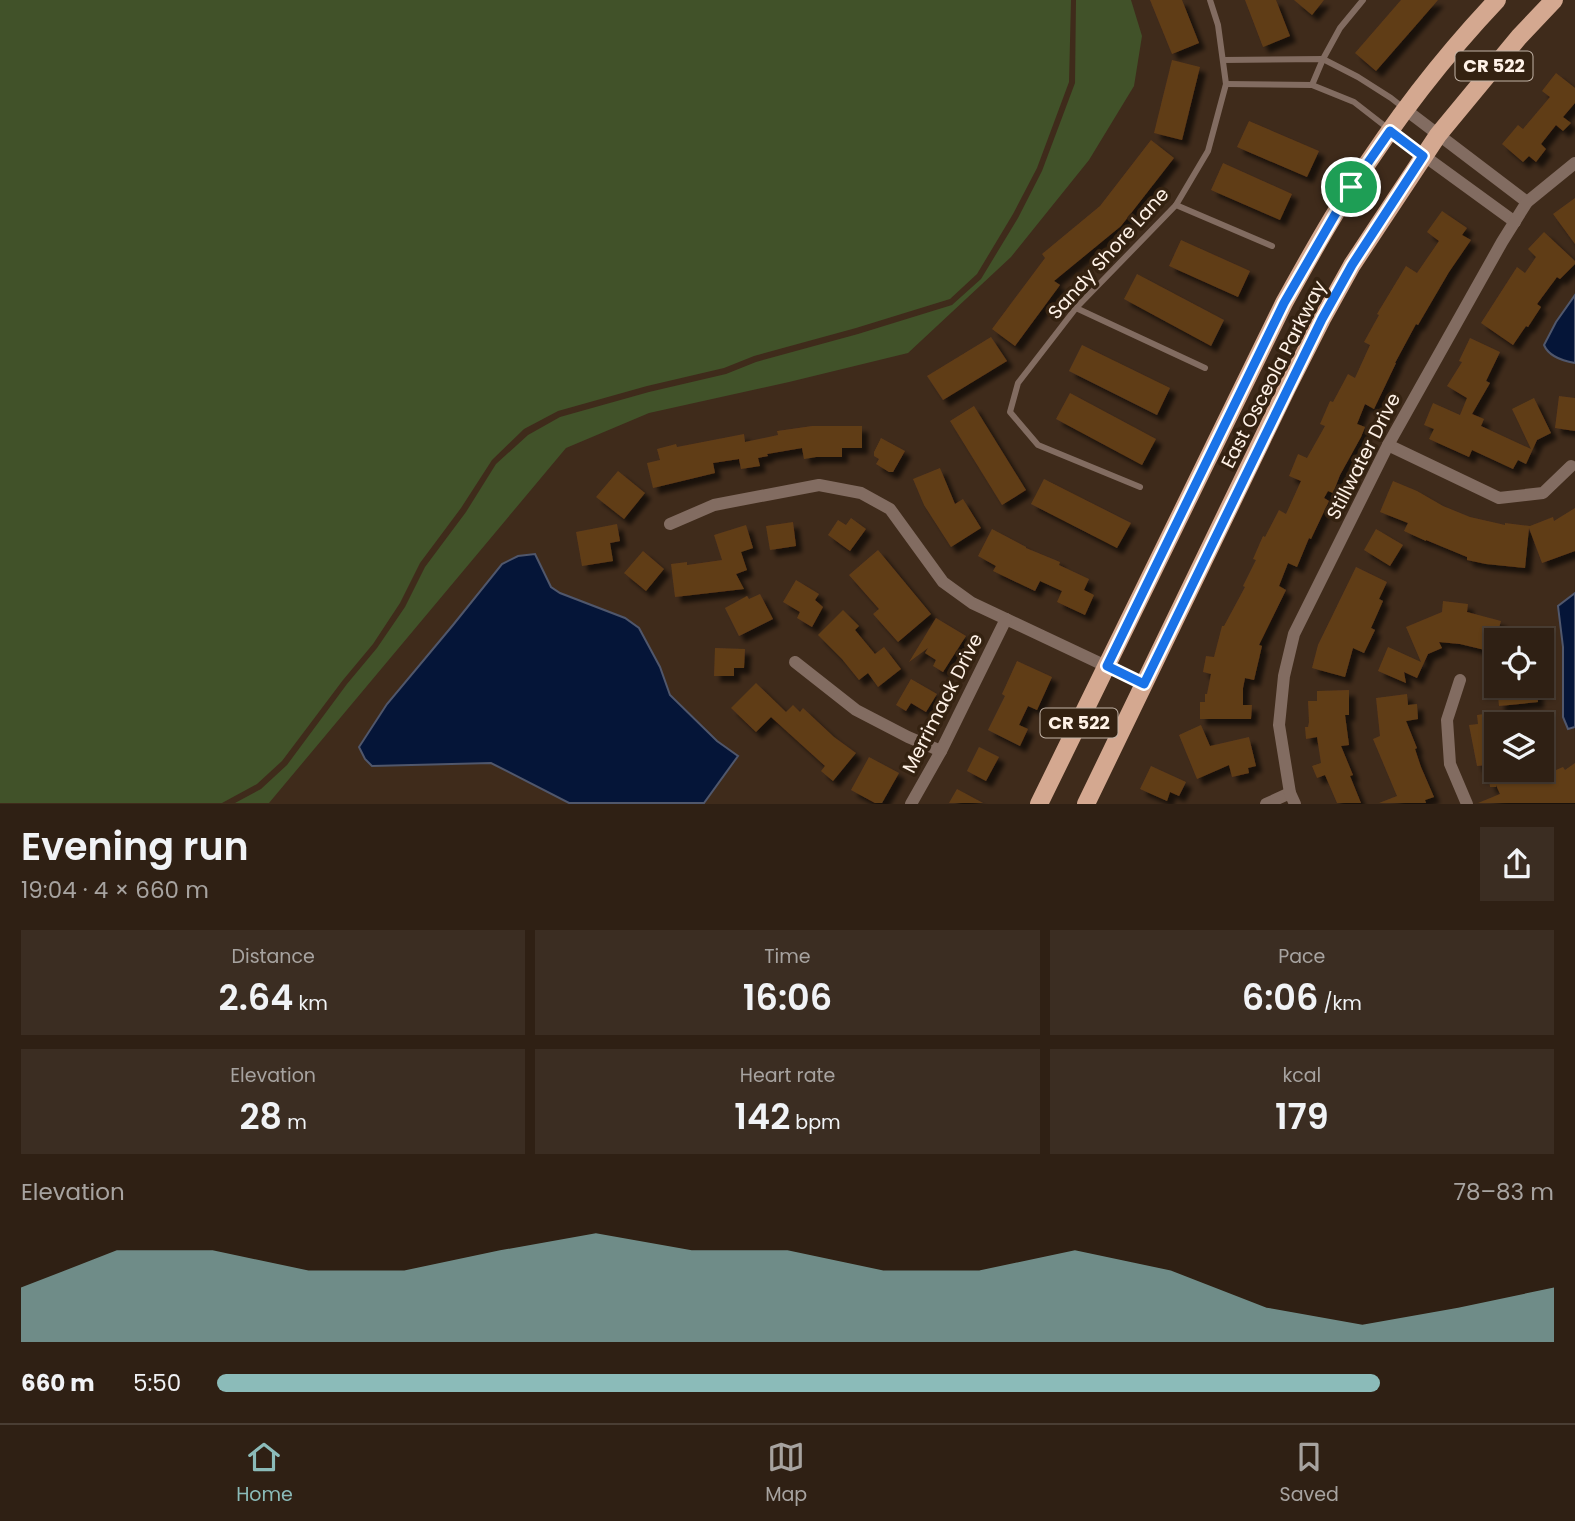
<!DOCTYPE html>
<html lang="en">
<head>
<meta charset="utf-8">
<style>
  :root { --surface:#2f2014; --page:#3b2d22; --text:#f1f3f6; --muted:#a7a3a0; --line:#4a3e34; --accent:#8bbbb9 }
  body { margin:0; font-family:Poppins,sans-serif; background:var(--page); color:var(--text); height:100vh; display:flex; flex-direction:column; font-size:26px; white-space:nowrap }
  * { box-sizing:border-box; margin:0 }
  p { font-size:23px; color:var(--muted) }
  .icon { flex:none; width:38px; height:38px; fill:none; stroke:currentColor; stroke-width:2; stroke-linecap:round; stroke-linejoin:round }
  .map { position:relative; height:804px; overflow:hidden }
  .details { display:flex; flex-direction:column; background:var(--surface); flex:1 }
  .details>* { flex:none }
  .buttons { position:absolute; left:1484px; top:628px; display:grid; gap:14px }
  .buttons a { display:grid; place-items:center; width:70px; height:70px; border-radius:0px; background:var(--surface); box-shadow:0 2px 5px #0004,0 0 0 2px var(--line); font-size:35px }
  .pin { position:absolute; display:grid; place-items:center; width:60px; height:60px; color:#fff; margin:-30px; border:4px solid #fff; border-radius:50%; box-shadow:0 2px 7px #0007 }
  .round { display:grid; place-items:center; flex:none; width:74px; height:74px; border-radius:0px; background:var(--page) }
  .summary { display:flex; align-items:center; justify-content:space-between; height:119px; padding:0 21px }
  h1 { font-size:38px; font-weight:600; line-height:52px }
  .metrics { display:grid; grid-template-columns:repeat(3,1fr); gap:10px; height:119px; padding:7px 21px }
  .metrics div { display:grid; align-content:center; border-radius:0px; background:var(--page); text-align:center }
  .metrics b { font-size:35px; font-weight:600 }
  .metrics small { font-size:19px; font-weight:400 }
  .metrics p { font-size:19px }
  .chart { height:196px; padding:14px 21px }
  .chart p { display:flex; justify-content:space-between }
  .chart svg { width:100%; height:126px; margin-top:7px; fill:var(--accent); opacity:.7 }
  ul { padding:0 21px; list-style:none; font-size:23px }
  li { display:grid; grid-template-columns:112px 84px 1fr; align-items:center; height:52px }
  li i { height:18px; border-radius:9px; background:var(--accent) }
  .menu { display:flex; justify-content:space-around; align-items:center; height:98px; border-top:2px solid var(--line); background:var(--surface); font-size:19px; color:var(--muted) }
  .menu a { display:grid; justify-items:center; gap:4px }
  .menu .current { color:var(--accent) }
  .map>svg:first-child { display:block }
  .green { fill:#415229 }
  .water { fill:#051538; stroke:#50576c; stroke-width:2 }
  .building { fill:#613c19; filter:url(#shadow) }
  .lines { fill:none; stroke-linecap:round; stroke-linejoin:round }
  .lane { stroke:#826c61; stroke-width:6 }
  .street { stroke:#826c61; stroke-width:12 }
  .primary { stroke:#d4a890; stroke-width:18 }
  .route-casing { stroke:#fff; stroke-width:14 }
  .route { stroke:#1a73e8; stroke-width:9 }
  .labels { text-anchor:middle; stroke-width:7; stroke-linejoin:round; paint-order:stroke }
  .shield { fill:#342211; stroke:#c2b4a7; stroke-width:2 }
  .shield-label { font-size:18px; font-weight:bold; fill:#fff2e7 }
  .street-label { font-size:19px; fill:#fff2e7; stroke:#342211 }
</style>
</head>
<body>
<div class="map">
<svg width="1575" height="804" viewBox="0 0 1575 804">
  <defs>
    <filter id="shadow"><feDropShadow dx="6" dy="6" stdDeviation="2" flood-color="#0009"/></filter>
  </defs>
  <rect width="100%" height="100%" fill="#3f2b1b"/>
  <g class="green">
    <path d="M 0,0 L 1071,0 L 1069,82 L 1037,168 L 1013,214 L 977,274 L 950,299 L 856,328 L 754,356 L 724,368 L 647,386 L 558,411 L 524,429 L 492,460 L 461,508 L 420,563 L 400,603 L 373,644 L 343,680 L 282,761 L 257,784 L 222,803 L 0,803 Z"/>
    <path d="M 1076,0 L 1131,0 L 1142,36 L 1134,86 L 1089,160 L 1011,257 L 908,353 L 789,382 L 649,413 L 566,448 L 269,803 L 235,803 L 261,789 L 287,765 L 347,684 L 377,648 L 405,607 L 425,567 L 466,512 L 496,464 L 528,435 L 560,417 L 649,392 L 726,374 L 756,362 L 858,334 L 952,305 L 981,279 L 1018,218 L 1042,171 L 1075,83 Z"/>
  </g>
  <g class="water">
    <path d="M 1575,295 L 1575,363 C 1563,361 1549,357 1544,345 L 1556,322 Z"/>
    <path d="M 535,554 L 551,587 L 560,593 L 625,618 L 639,628 L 660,667 L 670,695 L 717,741 L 738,756 L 704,803 L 569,803 L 491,763 L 372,766 L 365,759 L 359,747 L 387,704 L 453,625 L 502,564 L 518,556 Z"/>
    <path d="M 1575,593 L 1575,727 L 1568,729 L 1563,717 L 1563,647 L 1558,606 Z"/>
  </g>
  <g class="building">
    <path d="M 1150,0 L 1182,0 L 1199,43 L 1172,54 Z"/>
    <path d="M 1245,0 L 1276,0 L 1290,36 L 1263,47 Z"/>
    <path d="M 1294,0 L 1324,0 L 1312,15 Z"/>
    <path d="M 1401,0 L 1438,0 L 1376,71 L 1355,53 Z"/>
    <path d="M 1172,60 L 1200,67 L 1182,140 L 1154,133 Z"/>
    <path d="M 1556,73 L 1575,88 L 1575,103 L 1563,117 L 1571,123 L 1563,131 L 1556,125 L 1541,144 L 1546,149 L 1536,162 L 1529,156 L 1523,162 L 1502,144 L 1518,125 L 1523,129 L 1550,97 L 1542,91 Z"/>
    <path d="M 1249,121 L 1319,151 L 1307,177 L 1237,147 Z"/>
    <path d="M 1151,140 L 1174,158 L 1121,226 L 1054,281 L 1060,285 L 1015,346 L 992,329 L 1045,258 L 1042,254 L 1100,206 Z"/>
    <path d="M 1223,163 L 1292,194 L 1280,220 L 1211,190 Z"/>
    <path d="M 1575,198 L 1575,244 L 1553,214 Z"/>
    <path d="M 1442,211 L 1467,228 L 1462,235 L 1471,240 L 1449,272 L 1418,325 L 1416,324 L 1395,363 L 1396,363 L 1374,409 L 1365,404 L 1357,424 L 1365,427 L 1361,437 L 1340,475 L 1333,493 L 1328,491 L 1324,498 L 1329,501 L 1311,539 L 1309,538 L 1297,567 L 1288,563 L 1279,586 L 1286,590 L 1259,645 L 1262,646 L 1254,680 L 1245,678 L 1243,688 L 1243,705 L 1252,705 L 1251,719 L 1200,719 L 1200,702 L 1205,702 L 1205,694 L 1207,694 L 1211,674 L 1203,672 L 1206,656 L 1214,657 L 1222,626 L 1224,626 L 1245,587 L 1243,586 L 1256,560 L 1253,559 L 1263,536 L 1265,537 L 1279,510 L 1286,514 L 1301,481 L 1289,476 L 1298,454 L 1307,458 L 1325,426 L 1320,424 L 1330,401 L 1333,402 L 1348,374 L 1355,378 L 1370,345 L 1364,342 L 1379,315 L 1377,314 L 1406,266 L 1417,273 L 1439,241 L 1427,232 Z"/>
    <path d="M 1544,232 L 1575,261 L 1575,264 L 1560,279 L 1557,277 L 1537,304 L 1541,307 L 1528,327 L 1526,326 L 1513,345 L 1481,323 L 1517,267 L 1525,273 L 1536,257 L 1528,249 Z"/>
    <path d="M 1181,240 L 1250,271 L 1238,297 L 1169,266 Z"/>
    <path d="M 1137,274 L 1224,320 L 1211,346 L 1124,299 Z"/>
    <path d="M 991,337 L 1007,361 L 943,400 L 927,376 Z"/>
    <path d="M 1470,338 L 1500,352 L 1486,381 L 1490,383 L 1472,414 L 1484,419 L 1481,426 L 1531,449 L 1512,409 L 1534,398 L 1551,433 L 1537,440 L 1526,464 L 1518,460 L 1513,469 L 1472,450 L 1469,457 L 1429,439 L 1434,429 L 1424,425 L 1433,403 L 1460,415 L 1467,398 L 1447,386 L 1462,362 L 1459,361 Z"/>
    <path d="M 1082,345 L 1170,388 L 1157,415 L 1069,371 Z"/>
    <path d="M 1070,393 L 1156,439 L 1142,465 L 1056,419 Z"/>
    <path d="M 1559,396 L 1575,398 L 1575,431 L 1555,428 Z"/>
    <path d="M 974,406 L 1026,490 L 1002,505 L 950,421 Z"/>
    <path d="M 812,426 L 862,426 L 862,448 L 842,448 L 842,457 L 816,457 L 804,459 L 802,448 L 767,454 L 768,456 L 758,458 L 760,466 L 741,469 L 739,459 L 713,463 L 715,473 L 653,488 L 647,463 L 660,460 L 657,449 L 676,444 L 677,447 L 744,434 L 745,442 L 778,435 L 777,431 Z"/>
    <path d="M 881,438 L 905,451 L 893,472 L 889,472 L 876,464 L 879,459 L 874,456 L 874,452 Z"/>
    <path d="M 940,468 L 955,504 L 963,499 L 981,528 L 951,547 L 924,505 L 913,479 Z"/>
    <path d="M 618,471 L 645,493 L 624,519 L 596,497 Z"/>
    <path d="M 1044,479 L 1131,523 L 1117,548 L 1031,504 Z"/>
    <path d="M 1393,481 L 1417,491 L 1443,506 L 1470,517 L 1505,525 L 1505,523 L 1530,526 L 1553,517 L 1554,521 L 1575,508 L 1575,551 L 1542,563 L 1529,528 L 1525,568 L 1486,564 L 1467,560 L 1467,557 L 1426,540 L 1426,541 L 1404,531 L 1408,523 L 1380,512 Z"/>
    <path d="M 851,518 L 866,529 L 850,551 L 828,535 L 838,520 L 846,525 Z"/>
    <path d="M 793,522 L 796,546 L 770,550 L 766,526 Z"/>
    <path d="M 617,524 L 620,541 L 610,543 L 613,561 L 582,566 L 576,532 Z"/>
    <path d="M 746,525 L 753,548 L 741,552 L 747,570 L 736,574 L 744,589 L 675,597 L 671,564 L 687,562 L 687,565 L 722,560 L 714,535 Z"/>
    <path d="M 992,529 L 1026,547 L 1026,548 L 1060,562 L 1059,565 L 1089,579 L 1084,590 L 1094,595 L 1085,615 L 1057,602 L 1062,591 L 1040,581 L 1035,591 L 993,571 L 996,566 L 978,556 Z"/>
    <path d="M 1376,529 L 1403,545 L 1390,566 L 1364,550 Z"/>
    <path d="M 878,550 L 931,614 L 898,642 L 873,614 L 879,609 L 849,575 Z"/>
    <path d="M 643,551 L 664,569 L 646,591 L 624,573 Z"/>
    <path d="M 1356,567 L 1387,582 L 1379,599 L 1383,601 L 1371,628 L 1375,630 L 1364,653 L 1353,648 L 1345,677 L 1312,668 L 1318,645 Z"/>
    <path d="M 796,580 L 819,594 L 815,600 L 823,607 L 812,627 L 797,618 L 800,612 L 783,602 Z"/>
    <path d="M 760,594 L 773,619 L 739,636 L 725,608 L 747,596 L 749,599 Z"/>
    <path d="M 1443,601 L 1468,604 L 1467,612 L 1501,621 L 1496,638 L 1496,675 L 1485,650 L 1460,644 L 1439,642 L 1442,648 L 1428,654 L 1417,678 L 1404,672 L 1406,683 L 1378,671 L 1388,647 L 1421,662 L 1406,627 L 1442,612 Z"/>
    <path d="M 843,610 L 859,626 L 855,630 L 875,654 L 884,647 L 901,669 L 878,687 L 868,673 L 859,680 L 842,659 L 818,635 Z"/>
    <path d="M 936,618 L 966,636 L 943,672 L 933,666 L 936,660 L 925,653 L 928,648 L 909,662 Z"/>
    <path d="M 715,648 L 745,649 L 744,668 L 734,668 L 734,676 L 714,676 Z"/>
    <path d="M 1017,661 L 1052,677 L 1037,710 L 1028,706 L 1019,725 L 1028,729 L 1020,746 L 988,730 L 1005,696 L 1002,694 Z"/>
    <path d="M 911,679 L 937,694 L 926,712 L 911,703 L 906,711 L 896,705 Z"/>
    <path d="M 756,683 L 786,712 L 793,705 L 800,712 L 803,708 L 834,737 L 856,753 L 833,781 L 821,771 L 825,766 L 771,717 L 756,732 L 731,708 Z"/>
    <path d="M 1497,686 L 1537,686 L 1538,702 L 1499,706 Z"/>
    <path d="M 1349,690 L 1349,715 L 1345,715 L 1349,745 L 1341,746 L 1353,775 L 1350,776 L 1361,803 L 1337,803 L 1325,775 L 1317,778 L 1312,766 L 1321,763 L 1317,737 L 1306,739 L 1305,727 L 1308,727 L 1309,722 L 1308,701 L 1317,701 L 1317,691 Z"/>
    <path d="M 1407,694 L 1408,705 L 1417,704 L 1418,719 L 1406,721 L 1417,748 L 1415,749 L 1421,767 L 1434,797 L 1425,800 L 1426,803 L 1379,803 L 1397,796 L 1373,739 L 1380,736 L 1376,698 Z"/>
    <path d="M 1506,711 L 1508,724 L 1496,724 L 1496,770 L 1556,770 L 1563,767 L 1565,770 L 1575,763 L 1575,803 L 1478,803 L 1500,794 L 1496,785 L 1496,787 L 1490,787 L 1487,765 L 1477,766 L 1469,725 L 1478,724 L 1477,715 Z"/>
    <path d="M 1201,725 L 1210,746 L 1249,737 L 1256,766 L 1248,768 L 1249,773 L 1232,777 L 1229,765 L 1197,779 L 1179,735 Z"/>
    <path d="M 979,747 L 999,757 L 986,781 L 967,771 Z"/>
    <path d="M 869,757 L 899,773 L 882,803 L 875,803 L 851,790 Z"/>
    <path d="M 1151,766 L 1186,782 L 1179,796 L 1170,792 L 1167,801 L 1140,789 Z"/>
    <path d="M 957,789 L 983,803 L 949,803 Z"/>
  </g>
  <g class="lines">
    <g class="lane">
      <path d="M 1223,60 L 1323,59 L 1358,77 L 1391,98 L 1405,109"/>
      <path d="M 1226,84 L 1312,85 L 1354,102 L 1390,130"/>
      <path d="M 1312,85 L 1323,59 L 1340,28 L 1363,0"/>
      <path d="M 1176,205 L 1272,246"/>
      <path d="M 1076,308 L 1205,368"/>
      <path d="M 1140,487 L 1038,445 L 1010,412 L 1018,383 L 1076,308 L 1176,205 L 1208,151 L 1226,84 L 1218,25 L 1210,0"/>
    </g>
    <g class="street">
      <path d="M 1406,110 L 1527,202"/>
      <path d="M 1390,131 L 1515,222"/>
      <path d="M 1388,445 L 1499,498 L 1543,493 L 1571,466"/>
      <path d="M 670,524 L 714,505 L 819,485 L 861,493 L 890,509 L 943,582 L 972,603 L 1144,684"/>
      <path d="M 795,662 L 856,710 L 908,737 L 941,751"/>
      <path d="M 1460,680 L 1447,720 L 1450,764 L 1467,804"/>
      <path d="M 911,804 L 941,751 L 1006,619"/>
      <path d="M 1266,804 L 1290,793"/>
      <path d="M 1295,804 L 1290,793 L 1279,725 L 1284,676 L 1294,634 L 1388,445 L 1502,242 L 1527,202 L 1575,163"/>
    </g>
    <g class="primary">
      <path d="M 1039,804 L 1284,303 C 1306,264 1327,224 1352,187 C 1394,121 1443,57 1497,0"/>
      <path d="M 1086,804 L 1287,388 L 1322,319 L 1352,265 L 1438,135 L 1519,37 L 1554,0"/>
    </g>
  </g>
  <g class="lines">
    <defs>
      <path id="route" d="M 1390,131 L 1423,156 L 1352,265 L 1322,319 L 1144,684 L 1107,666 L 1284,303 L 1351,187 Z"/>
    </defs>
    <use href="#route" class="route-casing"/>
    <use href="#route" class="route"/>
  </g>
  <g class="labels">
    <g class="shield">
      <rect x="1455.5" y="51.5" width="77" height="29" rx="5"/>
      <rect x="1040.5" y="708.5" width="77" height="29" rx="5"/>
    </g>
    <g class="shield-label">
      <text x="1494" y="72">CR 522</text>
      <text x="1079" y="729">CR 522</text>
    </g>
    <g class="street-label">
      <text transform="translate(1108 253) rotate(-48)" y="7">Sandy Shore Lane</text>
      <text transform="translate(1273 374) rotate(-63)" y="7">East Osceola Parkway</text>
      <text transform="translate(1363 456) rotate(-63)" y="7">Stillwater Drive</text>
      <text transform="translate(942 703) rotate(-63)" y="7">Merrimack Drive</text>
    </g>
  </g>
</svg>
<div class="buttons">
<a><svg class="icon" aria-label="locate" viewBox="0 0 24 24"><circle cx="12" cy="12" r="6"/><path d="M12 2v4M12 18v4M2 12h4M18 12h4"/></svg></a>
<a><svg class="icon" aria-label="layers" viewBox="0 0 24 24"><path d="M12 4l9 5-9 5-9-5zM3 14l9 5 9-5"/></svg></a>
</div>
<div class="pin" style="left:1351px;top:187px;background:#1e9e55"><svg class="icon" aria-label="arrive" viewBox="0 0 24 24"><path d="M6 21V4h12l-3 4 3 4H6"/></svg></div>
</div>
<section class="details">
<div class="summary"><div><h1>Evening run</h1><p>19:04 · 4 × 660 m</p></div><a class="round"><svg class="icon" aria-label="share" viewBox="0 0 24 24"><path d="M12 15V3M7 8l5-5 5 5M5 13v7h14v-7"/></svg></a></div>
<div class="metrics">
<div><p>Distance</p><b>2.64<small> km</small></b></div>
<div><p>Time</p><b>16:06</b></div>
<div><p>Pace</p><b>6:06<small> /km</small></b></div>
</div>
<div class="metrics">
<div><p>Elevation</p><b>28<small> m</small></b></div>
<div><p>Heart rate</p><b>142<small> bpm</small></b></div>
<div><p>kcal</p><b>179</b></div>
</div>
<div class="chart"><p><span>Elevation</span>78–83 m</p>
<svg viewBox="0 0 160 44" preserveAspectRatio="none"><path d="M0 44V25L10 12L20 12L30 19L40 19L50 12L60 6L70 12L80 12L90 19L100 19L110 12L120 19L130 32L140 38L150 32L160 25V44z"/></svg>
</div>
<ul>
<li><b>660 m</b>5:50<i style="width:87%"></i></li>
</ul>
</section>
<nav class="menu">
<a class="current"><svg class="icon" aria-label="home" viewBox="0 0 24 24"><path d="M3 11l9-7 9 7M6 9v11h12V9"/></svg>Home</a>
<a><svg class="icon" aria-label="map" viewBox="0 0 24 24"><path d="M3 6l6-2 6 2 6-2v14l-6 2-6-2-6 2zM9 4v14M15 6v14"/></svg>Map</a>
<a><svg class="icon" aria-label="saved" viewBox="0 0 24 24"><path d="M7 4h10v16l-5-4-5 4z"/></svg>Saved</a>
</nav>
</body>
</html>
